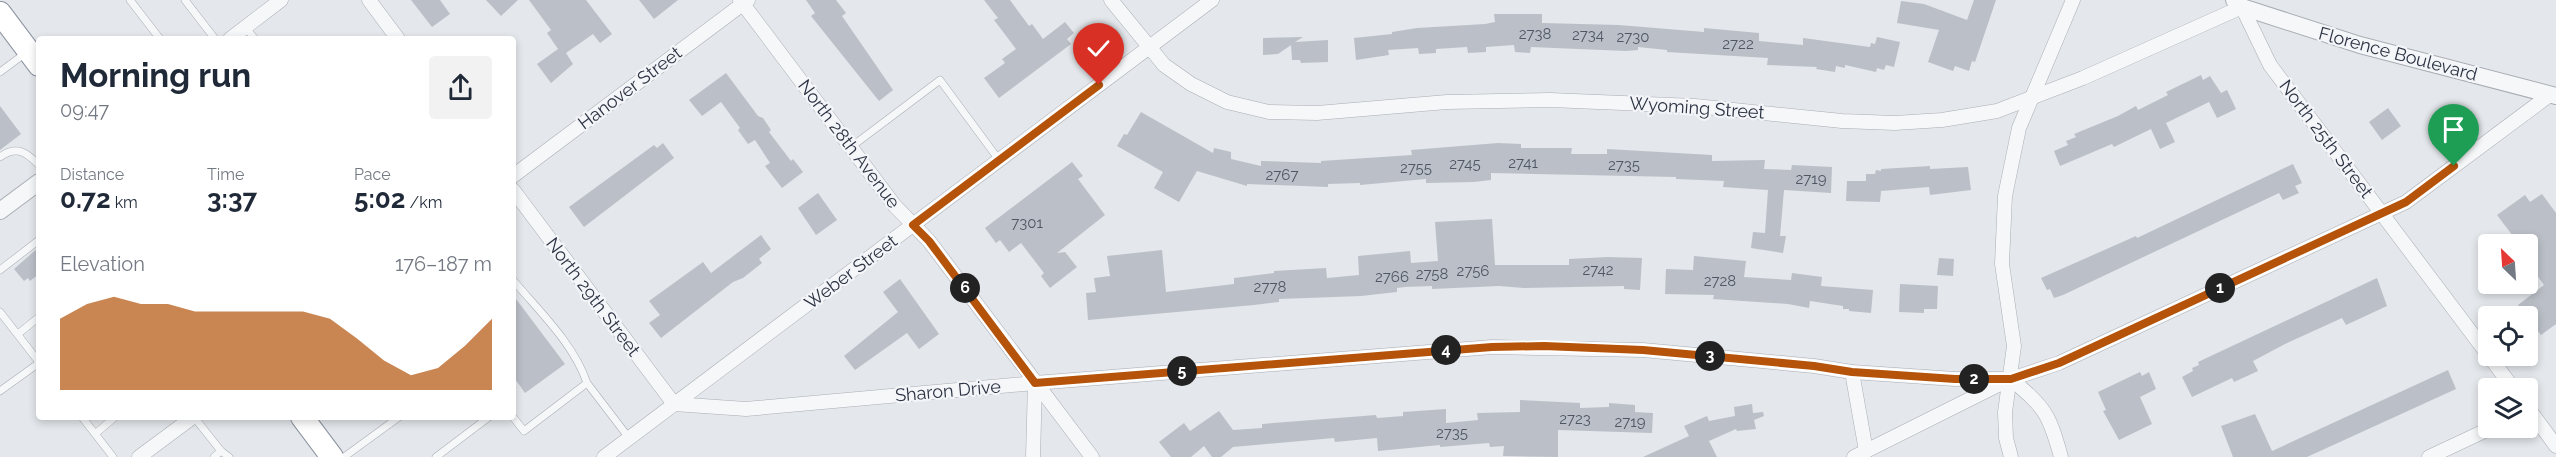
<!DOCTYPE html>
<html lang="en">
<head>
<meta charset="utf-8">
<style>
  :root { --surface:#fff; --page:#f2f2f3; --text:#1f2937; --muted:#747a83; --accent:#b45309 }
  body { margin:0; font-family:Raleway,sans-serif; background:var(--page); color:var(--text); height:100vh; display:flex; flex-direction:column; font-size:22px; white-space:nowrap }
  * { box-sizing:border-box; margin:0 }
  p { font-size:20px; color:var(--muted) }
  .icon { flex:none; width:33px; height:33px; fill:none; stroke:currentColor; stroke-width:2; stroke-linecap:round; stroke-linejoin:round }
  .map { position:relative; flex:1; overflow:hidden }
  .side { position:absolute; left:36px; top:36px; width:480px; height:384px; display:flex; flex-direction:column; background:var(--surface); border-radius:6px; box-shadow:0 3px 9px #0003 }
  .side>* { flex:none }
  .needle { width:39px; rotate:335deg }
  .buttons { position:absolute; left:2478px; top:234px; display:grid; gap:12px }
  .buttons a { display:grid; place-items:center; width:60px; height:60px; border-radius:6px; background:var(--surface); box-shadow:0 3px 9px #0003; font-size:30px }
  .pin { position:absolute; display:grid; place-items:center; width:51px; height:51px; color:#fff; margin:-62px -26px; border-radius:50% 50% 50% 0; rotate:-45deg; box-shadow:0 0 6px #0007 }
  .pin .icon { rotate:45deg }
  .km { position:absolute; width:30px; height:30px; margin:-15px; border-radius:50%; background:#222; color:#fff; font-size:16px; line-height:30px; text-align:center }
  .round { display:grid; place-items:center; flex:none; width:63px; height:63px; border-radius:6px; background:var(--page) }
  .summary { display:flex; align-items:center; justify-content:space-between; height:102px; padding:0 24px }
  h1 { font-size:33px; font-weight:700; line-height:45px }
  .metrics { display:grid; grid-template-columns:repeat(3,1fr); gap:9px; height:102px; padding:6px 24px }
  .metrics div { display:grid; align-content:center }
  .metrics b { font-size:26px; font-weight:700 }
  .metrics small { font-size:16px; font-weight:400 }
  .metrics p { font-size:16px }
  .chart { height:168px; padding:12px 24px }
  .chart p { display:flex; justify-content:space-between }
  .chart svg { width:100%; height:108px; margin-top:6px; fill:var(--accent); opacity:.7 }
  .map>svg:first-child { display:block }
  .building { fill:#bbc0c8 }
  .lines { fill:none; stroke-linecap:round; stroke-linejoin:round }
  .service-casing { stroke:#a9aeb5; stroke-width:8 }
  .minor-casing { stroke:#a9aeb5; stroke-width:15 }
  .tertiary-casing { stroke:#a9aeb5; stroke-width:18 }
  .trunk-casing { stroke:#8c94a1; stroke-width:24 }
  .service { stroke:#f6f7f9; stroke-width:7 }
  .minor { stroke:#f6f7f9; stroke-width:14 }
  .tertiary { stroke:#f6f7f9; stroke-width:16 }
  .trunk { stroke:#fff; stroke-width:22 }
  .route-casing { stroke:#fff; stroke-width:12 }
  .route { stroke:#b45309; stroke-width:8 }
  .labels { text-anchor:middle; stroke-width:4.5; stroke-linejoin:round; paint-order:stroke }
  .number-label { font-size:15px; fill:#505764 }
  .street-label { font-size:18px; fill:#2c3443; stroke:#f4f5f8 }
</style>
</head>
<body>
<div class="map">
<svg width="2556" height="457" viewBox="0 0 2556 457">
  <rect width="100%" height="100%" fill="#e4e7eb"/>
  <g class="building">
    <path d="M 411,0 L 440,0 L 450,14 L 432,27 Z"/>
    <path d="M 486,0 L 518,0 L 501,16 Z"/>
    <path d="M 529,0 L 586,0 L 612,34 L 600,43 L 593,34 L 566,53 L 573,64 L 551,83 L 537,64 L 558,49 L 547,33 L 551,30 Z"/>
    <path d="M 639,0 L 678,0 L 654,19 Z"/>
    <path d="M 806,0 L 836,0 L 846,13 L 842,16 L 893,90 L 879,101 L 811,16 L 815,13 Z"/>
    <path d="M 984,0 L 1010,0 L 1029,26 L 1032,24 L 1043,39 L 1065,22 L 1074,33 L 1067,39 L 1071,44 L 999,98 L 984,78 L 1005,63 L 1002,59 L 1016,49 L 994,20 L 998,18 Z"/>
    <path d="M 1974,0 L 1996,0 L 1975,62 L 1972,61 L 1969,71 L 1955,66 L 1953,71 L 1928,62 L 1939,30 L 1897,23 L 1901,1 L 1924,4 L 1967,20 Z"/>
    <path d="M 1494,14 L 1542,14 L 1542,23 L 1619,25 L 1704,32 L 1704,28 L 1759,33 L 1759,41 L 1803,45 L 1803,38 L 1870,47 L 1871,43 L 1875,44 L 1877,37 L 1900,42 L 1894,67 L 1886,65 L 1884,70 L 1877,68 L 1876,72 L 1845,65 L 1845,68 L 1836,66 L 1835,72 L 1816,69 L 1817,67 L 1767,65 L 1768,58 L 1667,52 L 1667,50 L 1638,47 L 1638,50 L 1626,51 L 1531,47 L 1530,53 L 1515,52 L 1514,45 L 1486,47 L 1486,52 L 1468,53 L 1467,47 L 1436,49 L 1436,53 L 1419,54 L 1418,48 L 1388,50 L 1389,55 L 1356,60 L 1354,38 L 1392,34 L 1392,32 L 1417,28 L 1485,24 L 1495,22 Z"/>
    <path d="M 1303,37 L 1295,42 L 1328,40 L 1328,62 L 1301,63 L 1300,60 L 1292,60 L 1291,45 L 1278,54 L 1263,55 L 1263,38 Z"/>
    <path d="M 726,73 L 758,116 L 763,118 L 771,130 L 769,132 L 791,161 L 793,159 L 803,172 L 782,188 L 765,166 L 770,163 L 755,140 L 748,144 L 738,130 L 740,128 L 721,102 L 702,116 L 689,100 Z"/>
    <path d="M 2201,75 L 2203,80 L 2210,76 L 2221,93 L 2227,90 L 2236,109 L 2217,118 L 2209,102 L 2166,123 L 2175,142 L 2160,149 L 2151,129 L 2114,147 L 2112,144 L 2060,166 L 2054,151 L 2068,145 L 2066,141 L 2076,137 L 2074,134 L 2118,116 L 2136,106 L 2138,110 L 2168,95 L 2166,92 Z"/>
    <path d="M 0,106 L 21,134 L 0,150 Z"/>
    <path d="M 2388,108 L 2401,126 L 2382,140 L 2369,122 Z"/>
    <path d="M 1141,112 L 1213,153 L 1214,148 L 1231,152 L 1231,159 L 1261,166 L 1261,161 L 1321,163 L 1321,161 L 1412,155 L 1411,150 L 1498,143 L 1521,144 L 1521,148 L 1572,148 L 1571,154 L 1607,154 L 1607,149 L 1712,155 L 1712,161 L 1765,160 L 1764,169 L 1791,170 L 1792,165 L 1832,167 L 1831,193 L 1784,190 L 1780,236 L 1786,236 L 1783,253 L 1751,248 L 1753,232 L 1765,233 L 1768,190 L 1723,187 L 1724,181 L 1676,179 L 1676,177 L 1491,173 L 1491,180 L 1474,182 L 1426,183 L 1426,179 L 1360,185 L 1360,183 L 1328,184 L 1328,187 L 1247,184 L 1247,186 L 1197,171 L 1179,202 L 1154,188 L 1163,172 L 1117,146 L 1124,134 L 1127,135 Z"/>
    <path d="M 663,143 L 674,158 L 584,227 L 569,207 L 654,145 L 657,148 Z"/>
    <path d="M 1072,162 L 1083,176 L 1078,179 L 1105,215 L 1057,253 L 1065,252 L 1077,267 L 1050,288 L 1041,276 L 1044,273 L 1021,243 L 1009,252 L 1000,240 L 996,243 L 985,228 Z"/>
    <path d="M 2293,164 L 2302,183 L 2295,186 L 2299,193 L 2283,200 L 2279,193 L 2063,295 L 2054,298 L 2050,289 L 2047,290 L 2041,278 L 2136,236 L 2137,238 Z"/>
    <path d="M 1930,166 L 1930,169 L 1968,167 L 1971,190 L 1930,195 L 1929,187 L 1881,191 L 1880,202 L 1846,201 L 1847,181 L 1866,181 L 1866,174 L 1875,174 L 1876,170 L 1881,171 L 1881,169 Z"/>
    <path d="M 818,193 L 837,220 L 816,235 L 798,208 Z"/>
    <path d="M 2542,194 L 2556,213 L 2556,324 L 2541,335 L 2518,305 L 2544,285 L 2528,263 L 2528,244 L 2519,244 L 2497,215 L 2525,195 L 2530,202 Z"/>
    <path d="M 1492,219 L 1495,265 L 1569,265 L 1569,259 L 1608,257 L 1642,258 L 1640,290 L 1624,289 L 1624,286 L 1524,288 L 1499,286 L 1432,289 L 1432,286 L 1405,287 L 1397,288 L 1397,292 L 1361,296 L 1279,299 L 1279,302 L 1254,305 L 1088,320 L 1086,293 L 1096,292 L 1094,278 L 1110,276 L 1107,256 L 1162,250 L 1166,292 L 1234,284 L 1234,278 L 1274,273 L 1274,271 L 1326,268 L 1327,278 L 1359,275 L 1358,256 L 1410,251 L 1411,263 L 1438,261 L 1435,222 Z"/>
    <path d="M 761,235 L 771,249 L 759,259 L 762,263 L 743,278 L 733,282 L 661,338 L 649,323 L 660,315 L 649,301 L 703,262 L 711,273 Z"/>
    <path d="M 39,247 L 39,274 L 30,281 L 28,278 L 24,281 L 14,269 Z"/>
    <path d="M 1694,256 L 1746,261 L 1744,277 L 1791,280 L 1792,273 L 1822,277 L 1821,286 L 1873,290 L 1871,313 L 1849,311 L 1849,309 L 1843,309 L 1843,306 L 1810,301 L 1809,308 L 1788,304 L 1713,299 L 1714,295 L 1665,294 L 1666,269 L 1693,270 Z"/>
    <path d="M 1939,258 L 1954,259 L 1953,276 L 1937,275 Z"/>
    <path d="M 2377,278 L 2387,306 L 2346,325 L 2342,318 L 2285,344 L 2253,361 L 2258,371 L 2234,382 L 2232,378 L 2192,397 L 2182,377 L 2193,371 L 2192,368 L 2199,365 L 2198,362 Z"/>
    <path d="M 900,279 L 939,334 L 919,349 L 907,333 L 855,370 L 844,356 L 898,312 L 883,292 Z"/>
    <path d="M 1900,284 L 1938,286 L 1937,309 L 1924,309 L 1924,313 L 1899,312 Z"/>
    <path d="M 513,295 L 565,364 L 525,393 L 513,376 Z"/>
    <path d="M 2448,370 L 2456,389 L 2307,457 L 2233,457 L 2221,426 L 2255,414 L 2272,451 Z"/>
    <path d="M 2140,372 L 2142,376 L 2149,372 L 2156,389 L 2140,397 L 2152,424 L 2119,440 L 2103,411 L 2106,410 L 2098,392 Z"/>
    <path d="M 1520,400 L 1580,403 L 1580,408 L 1609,407 L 1609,403 L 1635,405 L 1635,412 L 1653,413 L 1652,433 L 1558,430 L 1558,457 L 1503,456 L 1504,446 L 1490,447 L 1489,443 L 1440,447 L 1440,445 L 1378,451 L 1377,438 L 1335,442 L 1334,438 L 1233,447 L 1221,457 L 1212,457 L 1204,446 L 1191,457 L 1171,457 L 1159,442 L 1184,423 L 1190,431 L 1219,411 L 1233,430 L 1262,428 L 1262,424 L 1376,415 L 1377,418 L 1403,416 L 1403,412 L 1446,409 L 1446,423 L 1478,420 L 1477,413 L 1520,412 Z"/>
    <path d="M 1752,404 L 1753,413 L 1763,412 L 1764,416 L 1754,420 L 1756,429 L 1737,431 L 1736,429 L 1709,441 L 1717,457 L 1643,457 L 1689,436 L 1684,426 L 1707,416 L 1709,421 L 1735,416 L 1734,407 Z"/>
  </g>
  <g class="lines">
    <defs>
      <g id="service">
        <path d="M 130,0 L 160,39"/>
        <path d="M 185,0 L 215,39"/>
        <path d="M 245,27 L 255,39"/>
        <path d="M 0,72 L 27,52"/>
        <path d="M 851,147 L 940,80 L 999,160"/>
        <path d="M 0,157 C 17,145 26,152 39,165"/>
        <path d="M 0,270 L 39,240"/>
        <path d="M 513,280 C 539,311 574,344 587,383"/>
        <path d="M 0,312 L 39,362"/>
        <path d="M 18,334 L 39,317"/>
        <path d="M 0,391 L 39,363"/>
        <path d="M 82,417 L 113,457"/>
        <path d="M 194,417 L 221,451 L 229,457"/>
        <path d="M 513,417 L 524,431 L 587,383 L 629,438"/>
        <path d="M 95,434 L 115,417"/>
        <path d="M 214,457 L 221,451"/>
        <path d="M 344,457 L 399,417"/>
        <path d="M 436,457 L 489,417"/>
      </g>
      <g id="minor">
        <path d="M 369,0 L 398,39"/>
        <path d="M 740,0 L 895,206 L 929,241 L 1092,457"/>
        <path d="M 1111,0 L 1164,65 L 1191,84 L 1227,102 L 1269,112 L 1317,113 L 1447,102 L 1550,100 L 1695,106 L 1842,121 L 1895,123 L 1942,120 L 1997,111 L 2083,78 L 2242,7 L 2270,65 L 2513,388"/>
        <path d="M 230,39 L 281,0"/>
        <path d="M 513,176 L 748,0"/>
        <path d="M 513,190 L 674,404 L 746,409 L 1035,383 L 1492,347 L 1643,350 L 1814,366 L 1852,372 L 1955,379 L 2011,379 L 2059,363 L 2406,202 L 2551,94"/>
        <path d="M 1852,372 L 1866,451"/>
        <path d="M 2011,379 C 2045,408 2049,413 2061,457"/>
        <path d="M 2528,408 L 2556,446"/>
        <path d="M 139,457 L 193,417"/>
        <path d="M 604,457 L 1212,0"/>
        <path d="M 1033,457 L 1035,383"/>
        <path d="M 1854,457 L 2006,381"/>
        <path d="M 2011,457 L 2006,438 L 2005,412 L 2014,346 L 2002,264 L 2005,196 L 2019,128 L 2073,0"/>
        <path d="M 2429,457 L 2491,428"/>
      </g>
      <g id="tertiary">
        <path d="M 2234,0 L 2242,7 L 2360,45 L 2556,96"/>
        <path d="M 0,211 L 39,182"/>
      </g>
      <g id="trunk">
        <path d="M 0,13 L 39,65"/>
        <path d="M 302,417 L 332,457"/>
      </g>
    </defs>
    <use href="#service" class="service-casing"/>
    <use href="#minor" class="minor-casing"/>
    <use href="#tertiary" class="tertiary-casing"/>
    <use href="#trunk" class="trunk-casing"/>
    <use href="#service" class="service"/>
    <use href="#minor" class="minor"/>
    <use href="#tertiary" class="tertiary"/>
    <use href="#trunk" class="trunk"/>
  </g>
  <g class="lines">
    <defs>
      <path id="route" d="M 1099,85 L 913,225 L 929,241 L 1035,383 L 1492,347 L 1544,346 L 1643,350 L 1814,366 L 1852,372 L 1955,379 L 2011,379 L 2059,363 L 2406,202 L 2454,166"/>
    </defs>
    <use href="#route" class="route-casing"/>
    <use href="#route" class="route"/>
  </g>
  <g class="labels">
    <g class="number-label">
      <text x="1535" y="39">2738</text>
      <text x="1588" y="40">2734</text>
      <text x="1633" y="42">2730</text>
      <text x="1738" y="49">2722</text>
      <text x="1523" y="168">2741</text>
      <text x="1465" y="169">2745</text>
      <text x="1624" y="170">2735</text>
      <text x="1416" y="173">2755</text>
      <text x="1282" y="180">2767</text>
      <text x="1811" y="184">2719</text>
      <text x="1027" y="228">7301</text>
      <text x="1598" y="275">2742</text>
      <text x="1473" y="276">2756</text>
      <text x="1432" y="279">2758</text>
      <text x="1392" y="282">2766</text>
      <text x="1720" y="286">2728</text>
      <text x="1270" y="292">2778</text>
      <text x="1575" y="424">2723</text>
      <text x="1630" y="427">2719</text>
      <text x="1452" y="438">2735</text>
    </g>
    <g class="street-label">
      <text transform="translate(2398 54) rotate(15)" y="6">Florence Boulevard</text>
      <text transform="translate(630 88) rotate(-37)" y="6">Hanover Street</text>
      <text transform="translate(1697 108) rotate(4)" y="6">Wyoming Street</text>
      <text transform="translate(2326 139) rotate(53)" y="6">North 25th Street</text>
      <text transform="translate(849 144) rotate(53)" y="6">North 28th Avenue</text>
      <text transform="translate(851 272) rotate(-37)" y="6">Weber Street</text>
      <text transform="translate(593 297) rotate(53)" y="6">North 29th Street</text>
      <text transform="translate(948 391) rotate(-5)" y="6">Sharon Drive</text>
    </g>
  </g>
</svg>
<div class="buttons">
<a><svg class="needle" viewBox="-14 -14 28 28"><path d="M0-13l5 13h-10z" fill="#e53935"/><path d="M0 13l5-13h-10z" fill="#747a83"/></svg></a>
<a><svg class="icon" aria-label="locate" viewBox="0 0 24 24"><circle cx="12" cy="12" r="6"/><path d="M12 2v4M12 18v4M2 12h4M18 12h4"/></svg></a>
<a><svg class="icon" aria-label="layers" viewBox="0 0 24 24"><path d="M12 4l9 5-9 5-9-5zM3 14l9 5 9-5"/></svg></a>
</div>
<div class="pin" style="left:2454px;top:166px;background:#1e9e55"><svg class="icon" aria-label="arrive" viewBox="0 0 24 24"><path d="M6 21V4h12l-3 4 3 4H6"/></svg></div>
<div class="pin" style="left:1099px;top:85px;background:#d93025"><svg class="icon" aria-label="check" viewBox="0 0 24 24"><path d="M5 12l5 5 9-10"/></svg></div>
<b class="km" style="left:2220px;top:288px">1</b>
<b class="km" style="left:1974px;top:379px">2</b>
<b class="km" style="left:1710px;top:356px">3</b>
<b class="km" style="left:1446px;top:350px">4</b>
<b class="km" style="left:1182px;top:371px">5</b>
<b class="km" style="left:965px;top:288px">6</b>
<section class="side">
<div class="summary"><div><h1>Morning run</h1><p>09:47</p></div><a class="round"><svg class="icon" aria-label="share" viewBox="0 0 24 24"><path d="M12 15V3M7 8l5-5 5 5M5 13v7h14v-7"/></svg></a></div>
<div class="metrics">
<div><p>Distance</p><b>0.72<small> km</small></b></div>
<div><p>Time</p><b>3:37</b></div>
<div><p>Pace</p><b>5:02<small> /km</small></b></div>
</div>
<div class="chart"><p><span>Elevation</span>176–187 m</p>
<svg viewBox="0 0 160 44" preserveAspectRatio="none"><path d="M0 44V15L10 9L20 6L30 9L40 9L50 12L60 12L70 12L80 12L90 12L100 15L110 23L120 32L130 38L140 35L150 26L160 15V44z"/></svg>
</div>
</section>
</div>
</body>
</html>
